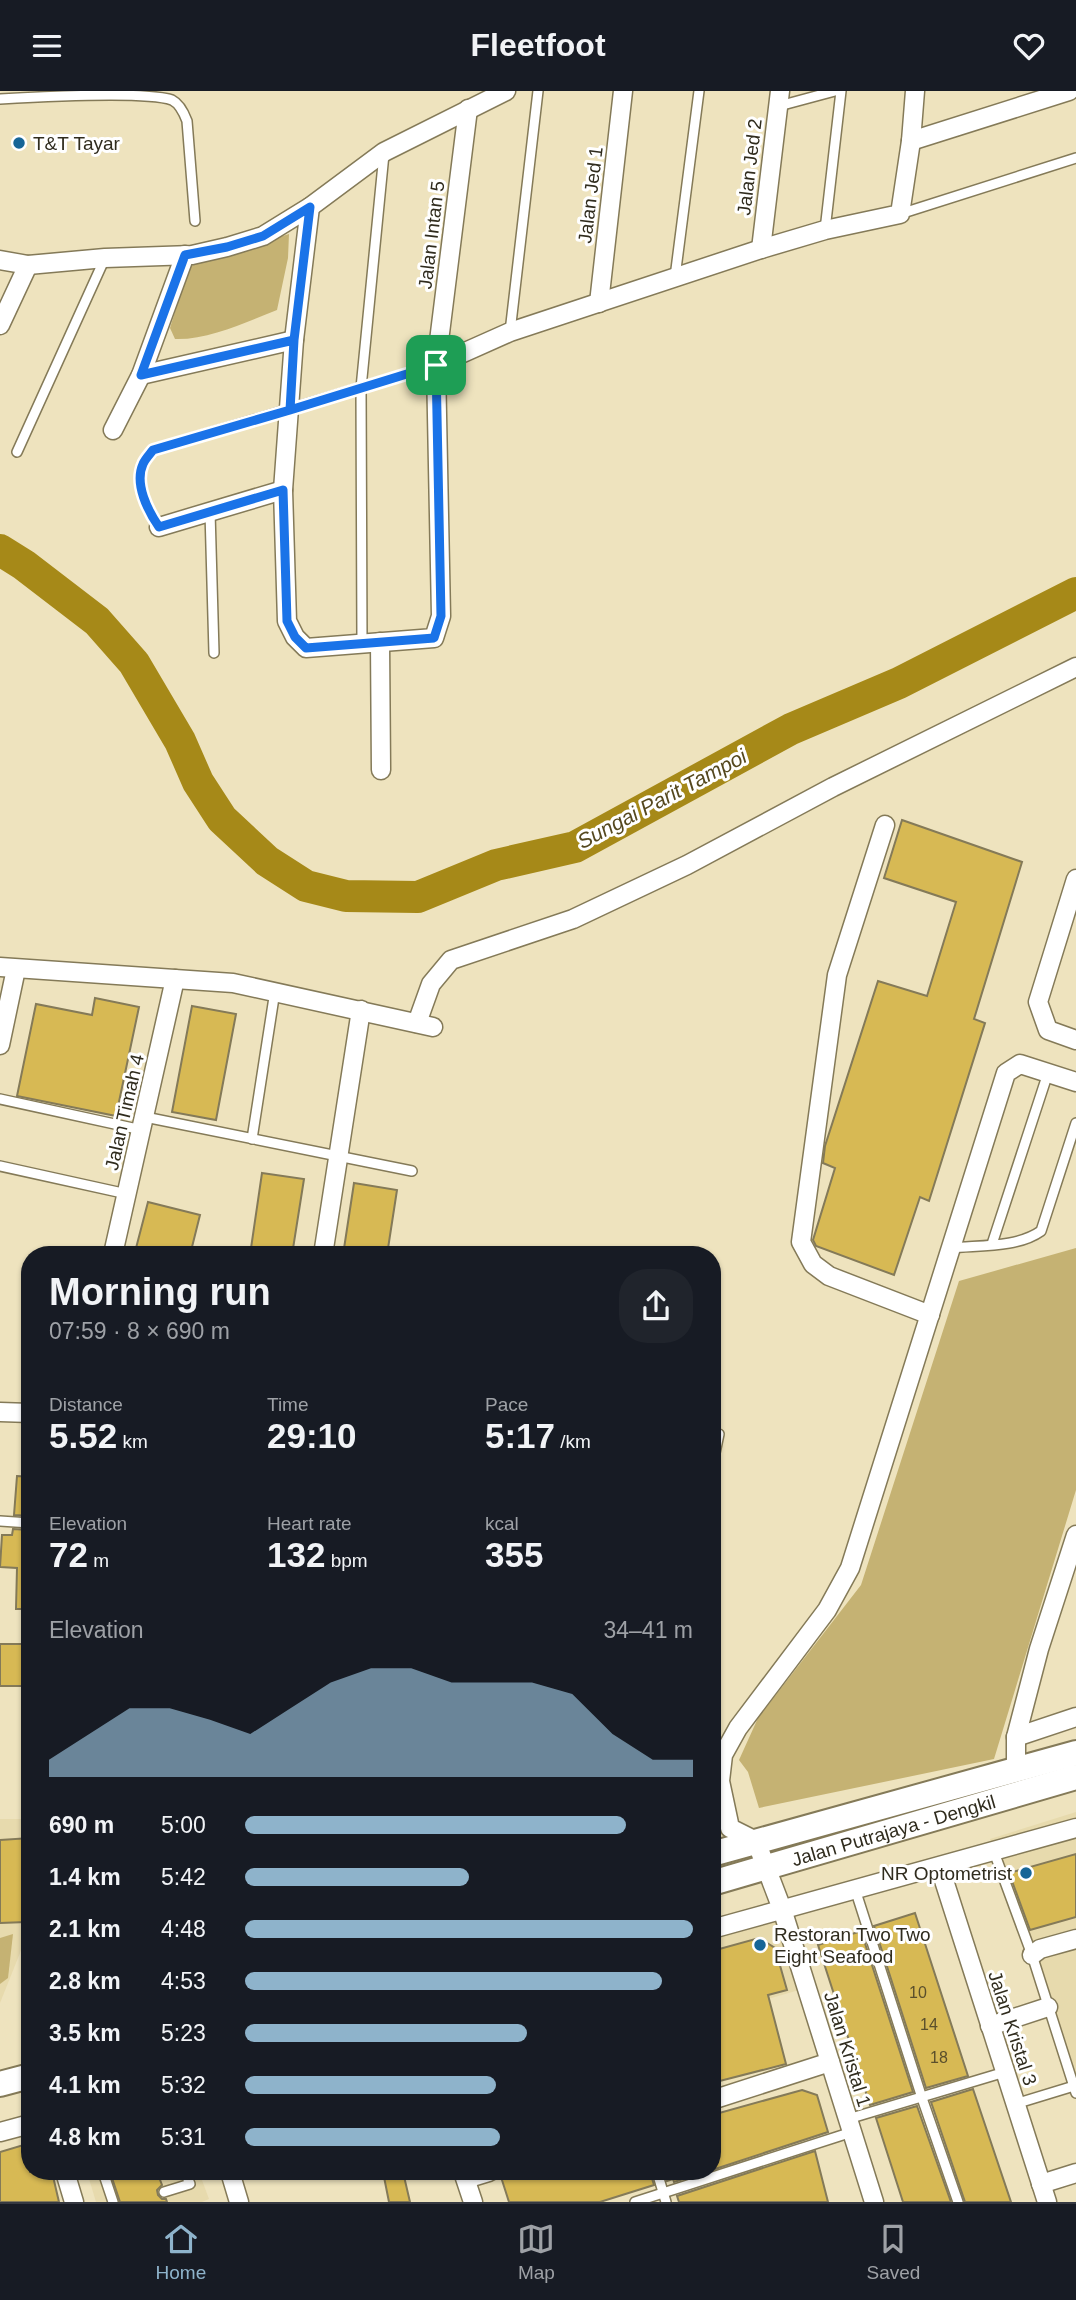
<!DOCTYPE html>
<html lang="en">
<head>
<meta charset="utf-8">
<style>
  :root { --surface:#171b24; --page:#20242c; --text:#f1f3f6; --muted:#9ea1a6; --line:#363941; --accent:#8eb3cb }
  body { margin:0; font-family:Helvetica,sans-serif; background:var(--page); color:var(--text); height:100vh; display:flex; flex-direction:column; font-size:26px; white-space:nowrap }
  * { box-sizing:border-box; margin:0 }
  p { font-size:23px; color:var(--muted) }
  .icon { flex:none; width:38px; height:38px; fill:none; stroke:currentColor; stroke-width:2; stroke-linecap:round; stroke-linejoin:round }
  .map { position:relative; flex:1; overflow:hidden }
  .drawer { position:absolute; left:21px; top:1155px; width:700px; height:934px; display:flex; flex-direction:column; background:var(--surface); border-radius:28px; box-shadow:0 2px 5px #0004 }
  .drawer>* { flex:none }
  .pin { position:absolute; display:grid; place-items:center; width:60px; height:60px; color:#fff; margin:-30px; border-radius:14px; box-shadow:0 4px 10px #0006 }
  .round { display:grid; place-items:center; flex:none; width:74px; height:74px; border-radius:28px; background:var(--page) }
  .overview { display:flex; align-items:center; justify-content:space-between; height:119px; padding:0 28px }
  h1 { font-size:38px; font-weight:700; line-height:52px }
  .stats { display:grid; grid-template-columns:repeat(3,1fr); gap:10px; height:119px; padding:7px 28px }
  .stats div { display:grid; align-content:center }
  .stats b { font-size:35px; font-weight:700 }
  .stats small { font-size:19px; font-weight:400 }
  .stats p { font-size:19px }
  .chart { height:196px; padding:14px 28px }
  .chart p { display:flex; justify-content:space-between }
  .chart svg { width:100%; height:126px; margin-top:7px; fill:var(--accent); opacity:.7 }
  ul { padding:0 28px; list-style:none; font-size:23px }
  li { display:grid; grid-template-columns:112px 84px 1fr; align-items:center; height:52px }
  li i { height:18px; border-radius:9px; background:var(--accent) }
  header { display:flex; justify-content:space-between; align-items:center; height:91px; padding:0 28px; background:var(--surface); font-size:32px; font-weight:700 }
  .menu { display:flex; justify-content:space-around; align-items:center; height:98px; border-top:2px solid var(--line); background:var(--surface); font-size:19px; color:var(--muted) }
  .menu a { display:grid; justify-items:center; gap:4px }
  .menu .selected { color:var(--accent) }
  .map>svg:first-child { display:block }
  .built { fill:#e7daad }
  .green { fill:#c5b273 }
  .lines { fill:none; stroke-linecap:round; stroke-linejoin:round }
  .river { stroke:#a68918; stroke-width:32 }
  .building { fill:#d7b954; stroke:#847a58; stroke-width:2 }
  .service-casing { stroke:#847a58; stroke-width:12 }
  .minor-casing { stroke:#847a58; stroke-width:21 }
  .secondary-casing { stroke:#847a58; stroke-width:28 }
  .service { stroke:#fff; stroke-width:9 }
  .minor { stroke:#fff; stroke-width:18 }
  .secondary { stroke:#fff; stroke-width:24 }
  .route-casing { stroke:#fff; stroke-width:14 }
  .route { stroke:#1a73e8; stroke-width:9 }
  .poi-dot { fill:#166597; stroke:#fff; stroke-width:2.5 }
  .labels { text-anchor:middle; stroke-width:6; stroke-linejoin:round; paint-order:stroke }
  .number-label { font-size:16px; fill:#5a4f2c }
  .poi-label { font-size:19px; fill:#302c1e; stroke:#fff; text-anchor:start }
  .street-label { font-size:19px; fill:#302c1e; stroke:#fff }
  .water-label { font-size:21px; font-style:italic; fill:#55481e; stroke:#fff }
</style>
</head>
<body>
<header><svg class="icon" aria-label="menu" viewBox="0 0 24 24"><path d="M4 6h16M4 12h16M4 18h16"/></svg>Fleetfoot<svg class="icon" aria-label="heart" viewBox="0 0 24 24"><path d="M12 20l-8-8c-3-5 5-10 8-4 3-6 11-1 8 4z"/></svg></header>
<div class="map">
<svg width="1076" height="2111" viewBox="0 0 1076 2111">
  <rect width="100%" height="100%" fill="#eee3be"/>
  <g class="built">
    <path d="M 1076,1721 L 1076,2002 L 1032,1864 L 990,1748 Z"/>
    <path d="M 0,1728 L 30,1728 L 30,1837 L 0,1912 Z"/>
    <path d="M 776,1828 L 799,1899 L 712,1924 L 712,1846 Z"/>
    <path d="M 87,2081 L 199,2081 L 209,2108 L 202,2111 L 96,2111 Z"/>
  </g>
  <g class="green">
    <path d="M 289,143 L 288,167 L 277,219 C 246,231 209,249 175,248 L 170,237 L 189,176 L 203,170 Z"/>
    <path d="M 1076,1157 L 1076,1399 L 994,1668 L 759,1717 L 748,1681 L 739,1669 L 758,1627 L 861,1494 L 959,1190 Z"/>
    <path d="M 13,1843 L 8,1887 L 0,1893 L 0,1847 Z"/>
  </g>
  <g class="lines">
    <path class="river" d="M 0,459 L 24,474 L 97,530 L 134,572 L 180,650 L 198,691 L 222,728 L 267,770 L 306,795 L 346,805 L 418,806 L 496,774 L 575,756 L 791,638 L 899,592 L 1076,502"/>
  </g>
  <g class="building">
    <path d="M 902,729 L 1022,771 L 974,928 L 985,932 L 929,1110 L 920,1106 L 894,1184 L 816,1155 L 813,1149 L 835,1077 L 823,1072 L 825,1055 L 878,890 L 927,905 L 956,811 L 884,787 Z"/>
    <path d="M 95,907 L 139,916 L 116,1025 L 17,1005 L 36,913 L 92,924 Z"/>
    <path d="M 192,915 L 236,923 L 216,1029 L 172,1021 Z"/>
    <path d="M 262,1082 L 304,1088 L 292,1164 L 250,1164 Z"/>
    <path d="M 354,1092 L 397,1099 L 387,1164 L 343,1164 Z"/>
    <path d="M 148,1111 L 200,1124 L 190,1164 L 147,1164 L 135,1161 Z"/>
    <path d="M 17,1385 L 30,1386 L 30,1425 L 14,1424 Z"/>
    <path d="M 13,1438 L 30,1439 L 30,1518 L 16,1518 L 17,1477 L 0,1476 L 2,1444 L 12,1444 Z"/>
    <path d="M 0,1553 L 25,1553 L 26,1595 L 0,1595 Z"/>
    <path d="M 30,1747 L 30,1779 L 24,1779 L 26,1831 L 0,1832 L 0,1749 Z"/>
    <path d="M 1076,1763 L 1076,1826 L 1030,1839 L 1009,1782 Z"/>
    <path d="M 915,1822 L 968,1985 L 926,1997 L 874,1835 Z"/>
    <path d="M 861,1840 L 913,2001 L 870,2014 L 818,1854 Z"/>
    <path d="M 759,1847 L 775,1857 L 787,1899 L 768,1904 L 786,1973 L 712,1992 L 712,1860 Z"/>
    <path d="M 973,1998 L 1011,2111 L 965,2111 L 931,2011 Z"/>
    <path d="M 802,1999 L 817,2004 L 828,2041 L 712,2079 L 712,2024 Z"/>
    <path d="M 917,2015 L 951,2111 L 903,2111 L 876,2027 Z"/>
    <path d="M 30,2052 L 30,2081 L 52,2081 L 59,2111 L 0,2111 L 0,2061 Z"/>
    <path d="M 815,2060 L 828,2111 L 679,2111 L 677,2105 Z"/>
    <path d="M 110,2081 L 157,2081 L 162,2094 L 157,2099 L 158,2104 L 162,2108 L 166,2108 L 167,2111 L 120,2111 Z"/>
    <path d="M 383,2081 L 403,2081 L 410,2111 L 389,2111 Z"/>
    <path d="M 519,2081 L 650,2081 L 654,2094 L 600,2111 L 509,2111 L 501,2086 Z"/>
    <path d="M 664,2081 L 706,2081 L 674,2091 L 673,2088 L 667,2090 Z"/>
  </g>
  <g class="lines">
    <defs>
      <g id="service">
        <path d="M 0,8 C 35,6 145,0 172,9 C 180,13 184,22 187,30 L 195,130"/>
        <path d="M 779,15 L 835,0"/>
        <path d="M 900,123 L 1076,67"/>
        <path d="M 825,139 L 841,0"/>
        <path d="M 675,186 L 699,0"/>
        <path d="M 510,241 L 538,0"/>
        <path d="M 17,361 L 105,167"/>
        <path d="M 210,421 L 214,562"/>
        <path d="M 159,436 C 148,420 134,393 143,373 C 145,368 150,363 153,359 L 436,274"/>
        <path d="M 362,552 L 361,297 L 384,63"/>
        <path d="M 0,1008 L 142,1039"/>
        <path d="M 145,1026 L 412,1080"/>
        <path d="M 252,1048 L 275,900"/>
        <path d="M 0,1075 L 127,1103"/>
        <path d="M 992,1153 L 1048,982"/>
        <path d="M 951,1157 C 979,1154 1017,1157 1041,1140 L 1076,1032"/>
        <path d="M 712,1376 L 719,1343"/>
        <path d="M 0,1430 L 30,1432"/>
        <path d="M 994,1761 L 1032,1864 L 1076,2002"/>
        <path d="M 855,1798 L 922,2007 L 958,2111"/>
        <path d="M 1015,2013 L 1074,1995"/>
        <path d="M 848,2028 L 1005,1981"/>
        <path d="M 103,2081 L 113,2111"/>
        <path d="M 657,2081 L 666,2111"/>
        <path d="M 164,2101 L 190,2093 L 185,2081"/>
        <path d="M 635,2111 L 852,2041"/>
      </g>
      <g id="minor">
        <path d="M 911,50 L 1069,0"/>
        <path d="M 310,116 L 294,249 L 283,399 L 287,530 L 295,546 L 306,557 L 434,547 L 441,525 L 436,274 L 468,18"/>
        <path d="M 761,158 L 780,0"/>
        <path d="M 0,169 L 28,174 L 105,167 L 192,164 L 227,156 L 263,145 L 310,116 L 384,61 L 506,0"/>
        <path d="M 599,212 L 623,0"/>
        <path d="M 0,234 L 28,174"/>
        <path d="M 436,274 L 510,241 L 761,158 L 825,139 L 900,123 L 911,50 L 915,0"/>
        <path d="M 141,284 L 294,249"/>
        <path d="M 113,339 L 141,284 L 185,164"/>
        <path d="M 159,436 L 283,399"/>
        <path d="M 380,551 L 381,679"/>
        <path d="M 885,734 L 837,884 L 801,1151 L 813,1173 L 829,1185 L 930,1224"/>
        <path d="M 1076,788 L 1038,911 L 1048,939 L 1076,949"/>
        <path d="M 0,876 L 233,892 L 433,936"/>
        <path d="M 417,932 L 431,893 L 451,869 L 573,828 L 687,774 L 833,696 L 1076,576"/>
        <path d="M 0,954 L 16,878"/>
        <path d="M 113,1163 L 175,888"/>
        <path d="M 323,1164 L 361,919"/>
        <path d="M 0,1321 L 30,1322"/>
        <path d="M 1016,1646 L 1076,1626"/>
        <path d="M 1016,1678 L 1016,1646 L 1039,1558 L 1076,1444"/>
        <path d="M 940,1777 L 1047,2111"/>
        <path d="M 712,1838 L 1076,1737"/>
        <path d="M 1032,1864 L 1040,1858 L 1076,1848"/>
        <path d="M 990,1935 L 1048,1916"/>
        <path d="M 712,2009 L 830,1971"/>
        <path d="M 0,2041 L 30,2033"/>
        <path d="M 65,2081 L 74,2111"/>
        <path d="M 230,2081 L 239,2111"/>
        <path d="M 463,2081 L 473,2111"/>
        <path d="M 466,2088 L 489,2081"/>
        <path d="M 1041,2093 L 1076,2082"/>
        <path d="M 874,2111 L 782,1818 L 756,1750 L 730,1737 L 720,1690 L 723,1664 L 738,1637 L 827,1519 L 850,1477 L 1006,982 L 1020,973 L 1076,991"/>
      </g>
      <g id="secondary">
        <path d="M 712,1763 L 1076,1662"/>
        <path id="s1" d="M 712,1792 L 1076,1686"/>
        <path d="M 0,1993 L 30,1985"/>
      </g>
    </defs>
    <use href="#service" class="service-casing"/>
    <use href="#minor" class="minor-casing"/>
    <use href="#secondary" class="secondary-casing"/>
    <use href="#service" class="service"/>
    <use href="#minor" class="minor"/>
    <use href="#secondary" class="secondary"/>
  </g>
  <g class="lines">
    <defs>
      <path id="route" d="M 436,274 L 290,319 L 294,249 L 310,116 L 263,145 L 227,156 L 185,164 L 141,284 L 294,249 L 290,319 L 153,359 C 150,363 145,368 143,373 C 134,393 148,420 159,436 L 283,399 L 287,530 L 295,546 L 306,557 L 434,547 L 441,525 L 436,274"/>
    </defs>
    <use href="#route" class="route-casing"/>
    <use href="#route" class="route"/>
  </g>
  <g class="poi-dot">
    <circle cx="19" cy="52" r="7"/>
    <circle cx="1026" cy="1782" r="7"/>
    <circle cx="760" cy="1854" r="7"/>
  </g>
  <g class="labels">
    <g class="number-label">
      <text x="918" y="1907">10</text>
      <text x="929" y="1939">14</text>
      <text x="939" y="1972">18</text>
    </g>
    <g class="poi-label">
      <text x="33" y="59">T&amp;T Tayar</text>
      <text x="1012" y="1789" text-anchor="end">NR Optometrist</text>
      <text x="774" y="1850">Restoran Two Two<tspan x="774" dy="22">Eight Seafood</tspan></text>
    </g>
    <g class="street-label">
      <text transform="translate(749 76) rotate(-83)" y="7">Jalan Jed 2</text>
      <text transform="translate(590 104) rotate(-83)" y="7">Jalan Jed 1</text>
      <text transform="translate(431 144) rotate(-83)" y="7">Jalan Intan 5</text>
      <text transform="translate(124 1021) rotate(-77)" y="7">Jalan Timah 4</text>
      <text dy="7" stroke="none"><textPath href="#s1" startOffset="189">Jalan Putrajaya - Dengkil</textPath></text>
      <text transform="translate(1013 1937) rotate(72)" y="7">Jalan Kristal 3</text>
      <text transform="translate(848 1958) rotate(73)" y="7">Jalan Kristal 1</text>
    </g>
    <g class="water-label">
      <text transform="translate(662 708) rotate(-28)" y="7">Sungai Parit Tampoi</text>
    </g>
  </g>
</svg>
<div class="pin" style="left:436px;top:274px;background:#1e9e55"><svg class="icon" aria-label="arrive" viewBox="0 0 24 24"><path d="M6 21V4h12l-3 4 3 4H6"/></svg></div>
<section class="drawer">
<div class="overview"><div><h1>Morning run</h1><p>07:59 · 8 × 690 m</p></div><a class="round"><svg class="icon" aria-label="share" viewBox="0 0 24 24"><path d="M12 15V3M7 8l5-5 5 5M5 13v7h14v-7"/></svg></a></div>
<div class="stats">
<div><p>Distance</p><b>5.52<small> km</small></b></div>
<div><p>Time</p><b>29:10</b></div>
<div><p>Pace</p><b>5:17<small> /km</small></b></div>
</div>
<div class="stats">
<div><p>Elevation</p><b>72<small> m</small></b></div>
<div><p>Heart rate</p><b>132<small> bpm</small></b></div>
<div><p>kcal</p><b>355</b></div>
</div>
<div class="chart"><p><span>Elevation</span>34–41 m</p>
<svg viewBox="0 0 160 44" preserveAspectRatio="none"><path d="M0 44V38L10 29L20 20L30 20L40 24L50 29L60 20L70 11L80 6L90 6L100 11L110 11L120 11L130 15L140 29L150 38L160 38V44z"/></svg>
</div>
<ul>
<li><b>690 m</b>5:00<i style="width:85%"></i></li>
<li><b>1.4 km</b>5:42<i style="width:50%"></i></li>
<li><b>2.1 km</b>4:48<i style="width:100%"></i></li>
<li><b>2.8 km</b>4:53<i style="width:93%"></i></li>
<li><b>3.5 km</b>5:23<i style="width:63%"></i></li>
<li><b>4.1 km</b>5:32<i style="width:56%"></i></li>
<li><b>4.8 km</b>5:31<i style="width:57%"></i></li>
</ul>
</section>
</div>
<nav class="menu">
<a class="selected"><svg class="icon" aria-label="home" viewBox="0 0 24 24"><path d="M3 11l9-7 9 7M6 9v11h12V9"/></svg>Home</a>
<a><svg class="icon" aria-label="map" viewBox="0 0 24 24"><path d="M3 6l6-2 6 2 6-2v14l-6 2-6-2-6 2zM9 4v14M15 6v14"/></svg>Map</a>
<a><svg class="icon" aria-label="saved" viewBox="0 0 24 24"><path d="M7 4h10v16l-5-4-5 4z"/></svg>Saved</a>
</nav>
</body>
</html>
